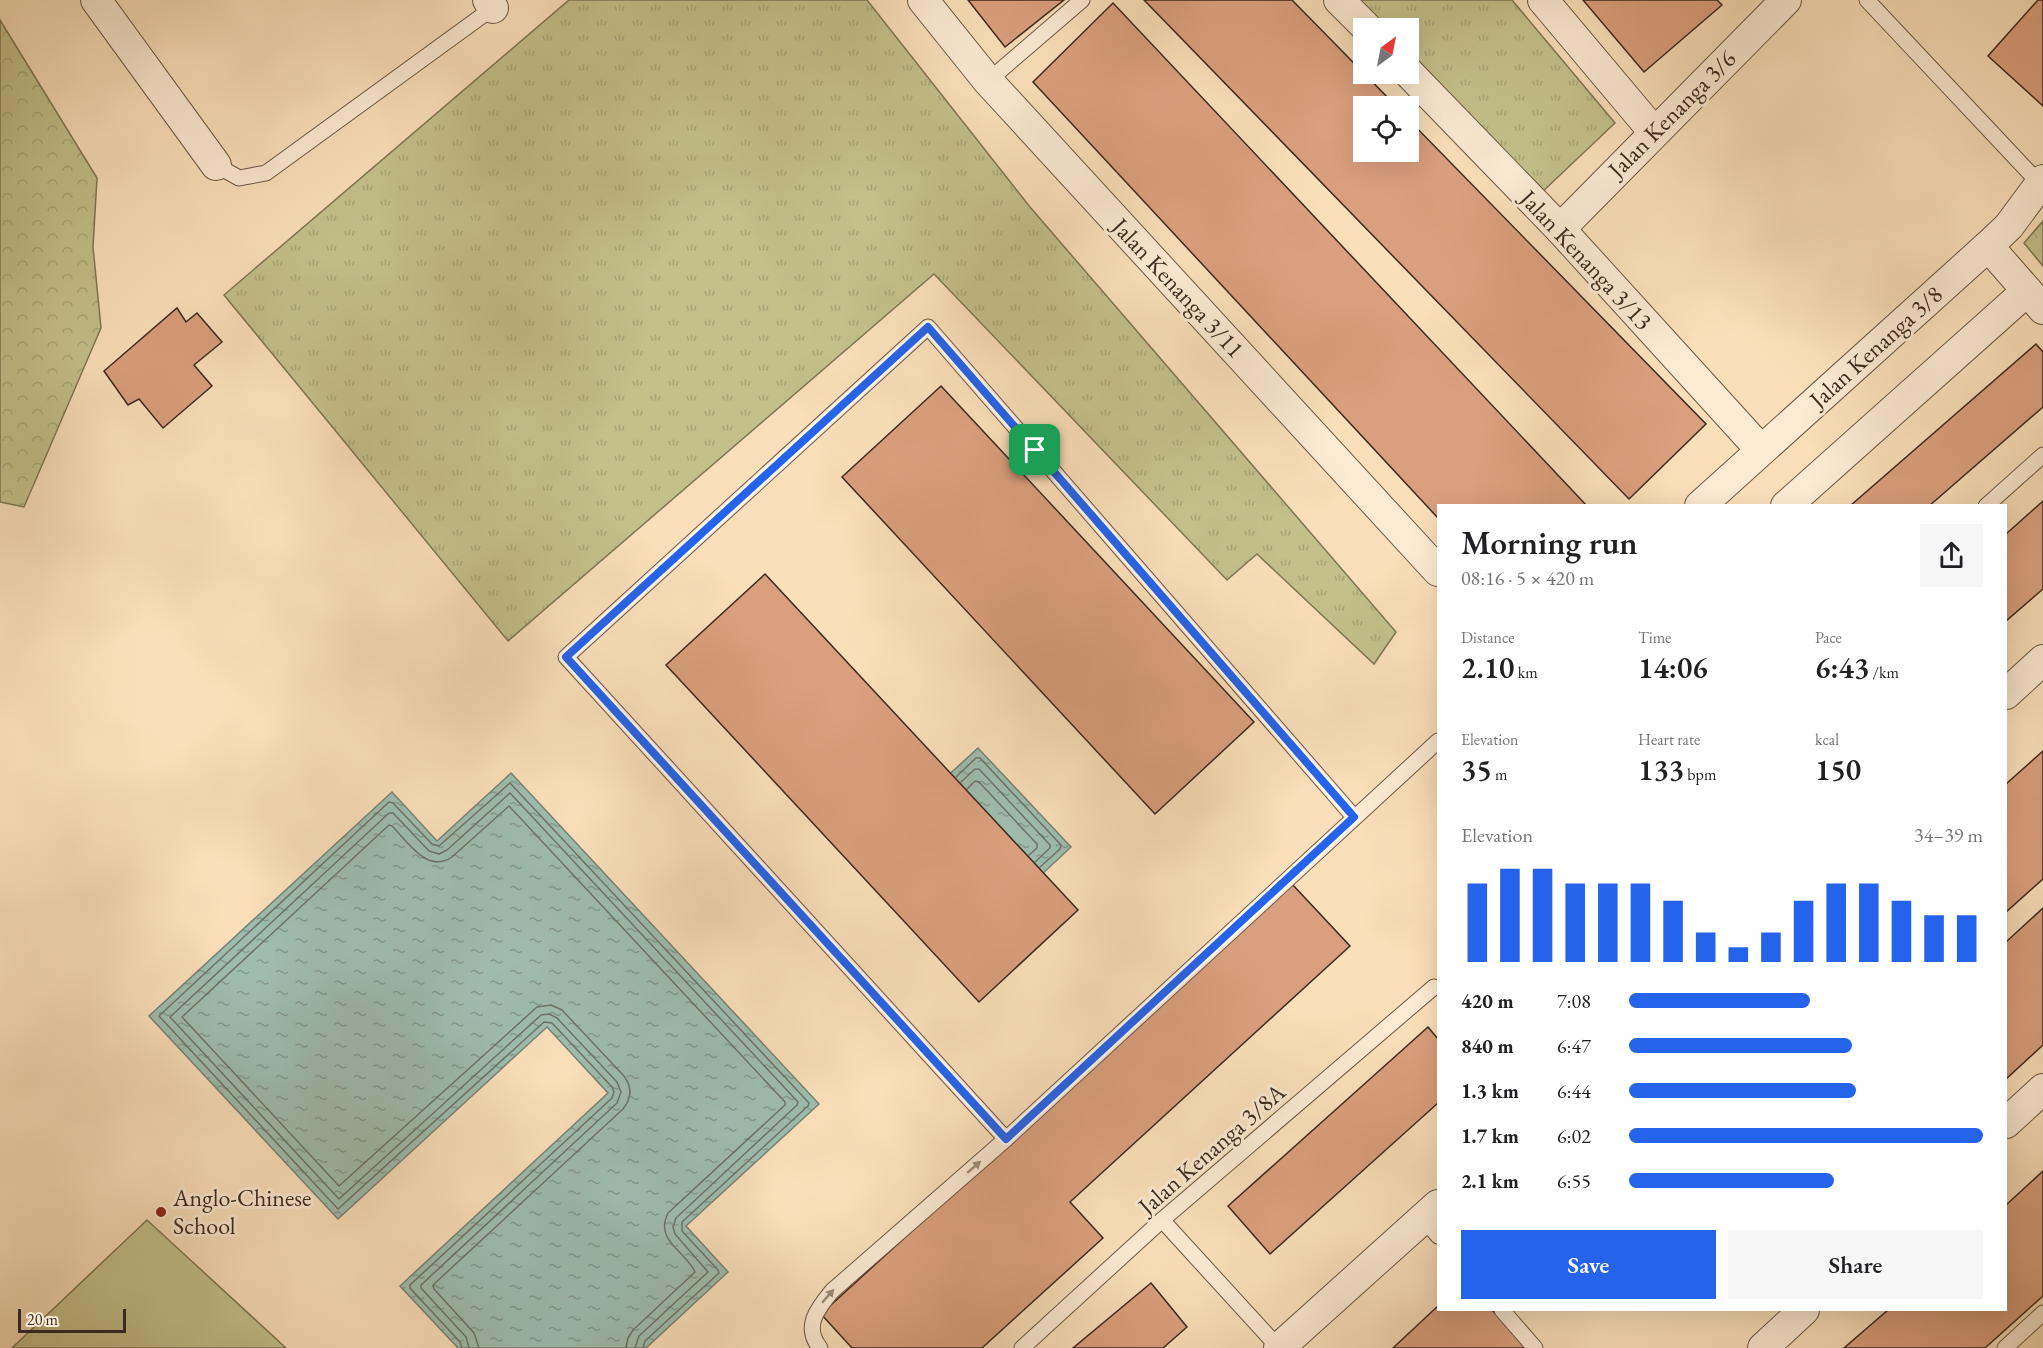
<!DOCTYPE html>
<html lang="en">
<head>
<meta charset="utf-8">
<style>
  :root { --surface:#fff; --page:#f6f6f6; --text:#202124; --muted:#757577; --accent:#2563eb }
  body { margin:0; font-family:"EB Garamond",serif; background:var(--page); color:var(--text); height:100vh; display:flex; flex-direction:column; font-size:22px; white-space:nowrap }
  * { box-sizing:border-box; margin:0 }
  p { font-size:20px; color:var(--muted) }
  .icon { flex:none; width:33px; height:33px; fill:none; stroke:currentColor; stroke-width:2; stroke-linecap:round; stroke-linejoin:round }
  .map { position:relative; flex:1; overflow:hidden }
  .details { position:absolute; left:1437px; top:504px; width:570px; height:807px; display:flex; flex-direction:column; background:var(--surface); border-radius:0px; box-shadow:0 6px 24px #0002 }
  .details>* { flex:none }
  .needle { width:39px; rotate:32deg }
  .fabs { position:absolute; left:1353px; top:18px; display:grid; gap:12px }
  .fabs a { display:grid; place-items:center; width:66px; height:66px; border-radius:0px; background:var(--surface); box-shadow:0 6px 24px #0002; font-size:30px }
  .scale { position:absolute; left:18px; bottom:15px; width:108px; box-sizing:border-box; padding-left:6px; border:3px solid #3c2a1e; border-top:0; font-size:16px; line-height:21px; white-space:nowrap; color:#3c2a1e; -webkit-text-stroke:4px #fcead2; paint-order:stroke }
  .pin { position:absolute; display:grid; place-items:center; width:51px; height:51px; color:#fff; margin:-26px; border-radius:12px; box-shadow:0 3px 9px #0006 }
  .round { display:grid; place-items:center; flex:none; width:63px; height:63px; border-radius:0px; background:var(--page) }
  .summary { display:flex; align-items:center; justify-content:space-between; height:102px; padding:0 24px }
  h1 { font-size:33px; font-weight:600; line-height:45px }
  .stats { display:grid; grid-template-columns:repeat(3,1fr); gap:9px; height:102px; padding:6px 24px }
  .stats div { display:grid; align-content:center }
  .stats b { font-size:30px; font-weight:600 }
  .stats small { font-size:16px; font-weight:400 }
  .stats p { font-size:16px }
  .chart { height:168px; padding:12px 24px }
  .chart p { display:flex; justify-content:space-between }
  .chart svg { width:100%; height:108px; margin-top:6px; stroke:var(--accent); stroke-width:6 }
  .cta { display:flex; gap:12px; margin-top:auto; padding:12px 24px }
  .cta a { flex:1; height:69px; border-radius:0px; background:var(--accent); color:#fff; font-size:24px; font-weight:600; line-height:69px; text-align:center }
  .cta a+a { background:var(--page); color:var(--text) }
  ul { padding:0 24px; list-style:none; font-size:20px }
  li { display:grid; grid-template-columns:96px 72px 1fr; align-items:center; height:45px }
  li i { height:15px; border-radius:8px; background:var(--accent) }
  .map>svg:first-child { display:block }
  .grass { fill:url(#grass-tufts); stroke:#807555; stroke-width:1.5 }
  .forest { fill:url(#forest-crowns); stroke:#807555; stroke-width:1.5 }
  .garden { fill:#c3c08c; stroke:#807555; stroke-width:1.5 }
  .water { fill:url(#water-ripples); stroke:#778276; stroke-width:1.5 }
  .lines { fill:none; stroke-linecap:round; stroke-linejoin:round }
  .shore { stroke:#6d7467; stroke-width:1.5 }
  .building { fill:#da9f7e; stroke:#3c2a1e; stroke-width:1.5 }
  .lane-casing { stroke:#6c5745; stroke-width:17 }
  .street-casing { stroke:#6c5745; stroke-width:32 }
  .lane { stroke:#fcead2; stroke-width:15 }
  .street { stroke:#fcead2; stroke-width:30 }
  .oneway { fill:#9c8a78 }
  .route-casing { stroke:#fff; stroke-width:12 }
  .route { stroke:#2563eb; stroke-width:8 }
  .poi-dot { fill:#8f2418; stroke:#fcead2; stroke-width:2 }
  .labels { text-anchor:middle; stroke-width:6; stroke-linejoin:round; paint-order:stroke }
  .street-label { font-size:24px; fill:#3c2a1e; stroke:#fcead2 }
  .poi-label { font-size:24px; fill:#3c2a1e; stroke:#fcead2; text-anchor:start }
</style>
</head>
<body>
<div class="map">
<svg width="2043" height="1348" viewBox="0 0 2043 1348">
  <defs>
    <pattern id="grass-tufts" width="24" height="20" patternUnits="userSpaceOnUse" patternTransform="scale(1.5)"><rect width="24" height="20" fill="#c3c08c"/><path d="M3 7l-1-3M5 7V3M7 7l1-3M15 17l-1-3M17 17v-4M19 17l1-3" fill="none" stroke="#a8a578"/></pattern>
    <pattern id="forest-crowns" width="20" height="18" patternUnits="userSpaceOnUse" patternTransform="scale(1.5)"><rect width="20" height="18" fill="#c3c08c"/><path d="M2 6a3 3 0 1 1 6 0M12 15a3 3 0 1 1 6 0" fill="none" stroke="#a8a578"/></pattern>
    <pattern id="water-ripples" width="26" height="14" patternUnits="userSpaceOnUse" patternTransform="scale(1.5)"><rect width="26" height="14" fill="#9ebdb0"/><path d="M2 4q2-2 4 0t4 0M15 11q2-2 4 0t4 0" fill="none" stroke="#829a8f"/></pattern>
  </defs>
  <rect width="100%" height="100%" fill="#fadfba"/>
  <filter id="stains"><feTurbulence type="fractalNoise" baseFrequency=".00333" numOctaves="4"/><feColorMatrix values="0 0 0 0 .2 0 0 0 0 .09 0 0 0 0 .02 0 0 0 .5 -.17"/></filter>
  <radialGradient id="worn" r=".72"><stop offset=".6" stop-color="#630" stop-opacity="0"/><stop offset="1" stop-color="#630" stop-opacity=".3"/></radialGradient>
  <g class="grass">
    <path d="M 569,0 L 867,0 L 1030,207 L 1396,632 L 1374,664 L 1257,554 L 1227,580 L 934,274 L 508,641 L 224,295 Z"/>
    <path d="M 1353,0 L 1512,0 L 1615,123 L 1539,195 L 1409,59 L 1408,28 L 1380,28 Z"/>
  </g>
  <g class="forest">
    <path d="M 0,20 L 97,178 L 93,247 L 101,328 L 24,507 L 0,502 Z"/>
    <path d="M 2043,221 L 2043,266 L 2024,243 Z"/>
  </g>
  <path class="garden" d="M 147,1220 L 286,1348 L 12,1348 Z"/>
  <g class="water">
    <path d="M 978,748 L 1071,847 L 1023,892 L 930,792 Z"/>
    <path d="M 511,773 L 819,1104 L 686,1226 L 728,1272 L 646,1348 L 458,1348 L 400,1286 L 608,1093 L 547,1027 L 338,1219 L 149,1016 L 392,792 L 437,841 Z"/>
  </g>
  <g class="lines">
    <g class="shore">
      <path d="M 956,777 L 976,758 L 980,758 L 1061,845 L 1060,849 L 1040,867"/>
      <path d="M 961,782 L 975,769 L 979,769 L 1050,845 L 1050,848 L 1035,862"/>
      <path d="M 967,789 L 975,781 L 979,782 L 1037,844 L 1037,848 L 1029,855"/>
      <path d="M 462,1348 L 460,1342 L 410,1288 L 410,1285 L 612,1098 L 614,1092 L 612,1087 L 552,1023 L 544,1022 L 338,1209 L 159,1016 L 389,802 L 393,803 L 432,844 L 439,846 L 510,783 L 809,1103 L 808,1106 L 682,1222 L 682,1231 L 718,1270 L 719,1273 L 645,1341 L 643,1348"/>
      <path d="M 469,1348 L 466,1337 L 421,1288 L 421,1285 L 617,1103 L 621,1092 L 617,1082 L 557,1018 L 549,1014 L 541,1015 L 339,1199 L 170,1017 L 389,813 L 393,813 L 429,851 L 439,854 L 447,850 L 510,793 L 798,1102 L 797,1105 L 676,1218 L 673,1227 L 675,1234 L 708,1272 L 639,1336 L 635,1348"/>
      <path d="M 479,1348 L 474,1333 L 434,1289 L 433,1285 L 623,1109 C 632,1098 632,1087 624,1076 L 562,1010 L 551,1005 L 537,1007 L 339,1186 L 182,1017 L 389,825 L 392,826 C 408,842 427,874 452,857 L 509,806 L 785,1102 L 785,1105 L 668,1213 C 654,1241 686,1251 695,1272 L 633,1330 L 628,1338 L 626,1348"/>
    </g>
  </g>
  <g class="building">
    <path d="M 968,0 L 1064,0 L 1005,47 Z"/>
    <path d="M 1144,0 L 1292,0 L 1396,106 L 1364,106 L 1364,152 L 1408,152 L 1408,119 L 1706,424 L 1629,499 Z"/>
    <path d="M 1583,0 L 1717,0 L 1722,5 L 1644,72 Z"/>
    <path d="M 2038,0 L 2043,0 L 2043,106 L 1988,56 Z"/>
    <path d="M 1113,3 L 1587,506 L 1438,506 L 1438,518 L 1033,82 Z"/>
    <path d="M 177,308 L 186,322 L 197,313 L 222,342 L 194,365 L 212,386 L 163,428 L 139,399 L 128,405 L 104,371 Z"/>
    <path d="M 2036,344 L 2043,352 L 2043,407 L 1929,506 L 1850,506 Z"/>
    <path d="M 941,386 L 1254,722 L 1155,814 L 842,477 Z"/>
    <path d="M 2043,501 L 2043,589 L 2006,621 L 2006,534 Z"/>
    <path d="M 765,574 L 1078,910 L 979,1002 L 666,665 Z"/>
    <path d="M 2043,751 L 2043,879 L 2006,912 L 2006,784 Z"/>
    <path d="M 1292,884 L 1350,946 L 1070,1202 L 1103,1238 L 982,1348 L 852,1348 L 821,1314 Z"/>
    <path d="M 2043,908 L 2043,1045 L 2006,1079 L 2006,942 Z"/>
    <path d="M 1428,1027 L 1438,1039 L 1438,1103 L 1270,1254 L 1228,1206 Z"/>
    <path d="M 2043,1171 L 2043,1296 L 1985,1348 L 1844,1348 L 1888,1310 L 2006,1310 L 2006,1205 Z"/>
    <path d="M 1151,1283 L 1187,1327 L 1163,1348 L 1073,1348 Z"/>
    <path d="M 1438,1306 L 1438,1310 L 1492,1310 L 1528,1348 L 1393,1348 Z"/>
  </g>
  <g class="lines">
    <defs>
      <g id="lane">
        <path d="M 1867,0 L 2040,184"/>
        <path d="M 988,81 L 1082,0"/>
        <path d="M 216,165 L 239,178 L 266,173 L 497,5"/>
        <path d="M 1986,506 L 2043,455"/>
        <path d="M 1006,1139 L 566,657 L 928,327 L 1354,817"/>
        <path d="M 1423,1218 L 1438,1236"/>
        <path d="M 1162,1220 L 1279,1348"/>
        <path d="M 1502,1310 L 1535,1348"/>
        <path d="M 820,1348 C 803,1327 817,1309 832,1291 L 1006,1139 L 1438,741"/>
        <path d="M 1022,1348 L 1162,1220 L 1434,987"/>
        <path d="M 2005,1348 L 2043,1313"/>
      </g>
      <g id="street">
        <path d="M 96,0 L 216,165"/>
        <path d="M 488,0 L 493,8"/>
        <path d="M 923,0 L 988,81 L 1438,571"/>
        <path d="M 1339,0 L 1367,28"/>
        <path d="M 1543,0 L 1654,132"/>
        <path d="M 1408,72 L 1560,229 L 1761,450"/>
        <path d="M 1560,229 L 1786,0"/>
        <path d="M 1988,246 L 2043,309"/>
        <path d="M 1700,506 L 1988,246 L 2009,226 L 2043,180"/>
        <path d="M 1786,506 L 2027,291"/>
        <path d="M 2006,694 L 2043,660"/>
        <path d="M 2006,1123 L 2043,1089"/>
        <path d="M 1279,1348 L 1438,1205"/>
        <path d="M 1763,1348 L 1804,1310"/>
      </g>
    </defs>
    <use href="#lane" class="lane-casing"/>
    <use href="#street" class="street-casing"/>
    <use href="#lane" class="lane"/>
    <use href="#street" class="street"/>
  </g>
  <defs><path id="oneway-solid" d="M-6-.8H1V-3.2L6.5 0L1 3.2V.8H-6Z" transform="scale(1.5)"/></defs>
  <g class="oneway">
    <use href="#oneway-solid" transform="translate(974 1167) rotate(-41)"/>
    <use href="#oneway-solid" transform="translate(828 1296) rotate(-49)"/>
  </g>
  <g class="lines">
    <defs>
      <path id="route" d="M 928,327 L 1354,817 L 1006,1139 L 566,657 Z"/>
    </defs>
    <use href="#route" class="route-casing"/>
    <use href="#route" class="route"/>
  </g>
  <circle class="poi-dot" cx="161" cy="1212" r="6"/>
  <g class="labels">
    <g class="street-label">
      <text transform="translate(1672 114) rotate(-45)" y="8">Jalan Kenanga 3/6</text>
      <text transform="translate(1586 260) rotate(47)" y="8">Jalan Kenanga 3/13</text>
      <text transform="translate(1178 288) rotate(47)" y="8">Jalan Kenanga 3/11</text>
      <text transform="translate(1876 347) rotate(-42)" y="8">Jalan Kenanga 3/8</text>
      <text transform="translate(1212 1149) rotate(-41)" y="8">Jalan Kenanga 3/8A</text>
    </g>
    <g class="poi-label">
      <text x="173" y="1206">Anglo-Chinese<tspan x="173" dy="28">School</tspan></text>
    </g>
  </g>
  <rect width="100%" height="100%" filter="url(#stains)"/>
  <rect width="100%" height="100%" fill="url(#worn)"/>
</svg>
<div class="fabs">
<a><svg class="needle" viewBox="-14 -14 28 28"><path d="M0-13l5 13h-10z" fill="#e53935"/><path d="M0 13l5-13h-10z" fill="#757577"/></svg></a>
<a><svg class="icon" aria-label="locate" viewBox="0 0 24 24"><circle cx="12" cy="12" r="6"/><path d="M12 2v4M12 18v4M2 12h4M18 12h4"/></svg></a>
</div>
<div class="scale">20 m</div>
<div class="pin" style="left:1035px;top:450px;background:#1e9e55"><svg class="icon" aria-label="arrive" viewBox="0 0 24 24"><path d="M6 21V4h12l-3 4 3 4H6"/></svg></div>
<section class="details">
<div class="summary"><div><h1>Morning run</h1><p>08:16 · 5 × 420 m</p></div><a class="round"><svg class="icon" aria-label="share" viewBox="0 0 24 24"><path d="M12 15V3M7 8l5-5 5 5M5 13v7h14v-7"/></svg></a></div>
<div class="stats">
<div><p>Distance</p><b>2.10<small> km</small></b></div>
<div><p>Time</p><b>14:06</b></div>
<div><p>Pace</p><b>6:43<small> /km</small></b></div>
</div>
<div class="stats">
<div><p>Elevation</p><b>35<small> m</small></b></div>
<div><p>Heart rate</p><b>133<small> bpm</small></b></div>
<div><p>kcal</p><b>150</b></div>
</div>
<div class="chart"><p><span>Elevation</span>34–39 m</p>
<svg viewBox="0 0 160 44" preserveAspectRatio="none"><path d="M5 44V12M15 44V6M25 44V6M35 44V12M45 44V12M55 44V12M65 44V19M75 44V32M85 44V38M95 44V32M105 44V19M115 44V12M125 44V12M135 44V19M145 44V25M155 44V25"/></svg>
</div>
<ul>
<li><b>420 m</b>7:08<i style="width:51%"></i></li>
<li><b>840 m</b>6:47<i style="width:63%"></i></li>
<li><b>1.3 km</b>6:44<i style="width:64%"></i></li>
<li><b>1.7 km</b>6:02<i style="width:100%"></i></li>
<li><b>2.1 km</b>6:55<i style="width:58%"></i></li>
</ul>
<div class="cta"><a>Save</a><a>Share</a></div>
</section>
</div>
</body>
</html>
